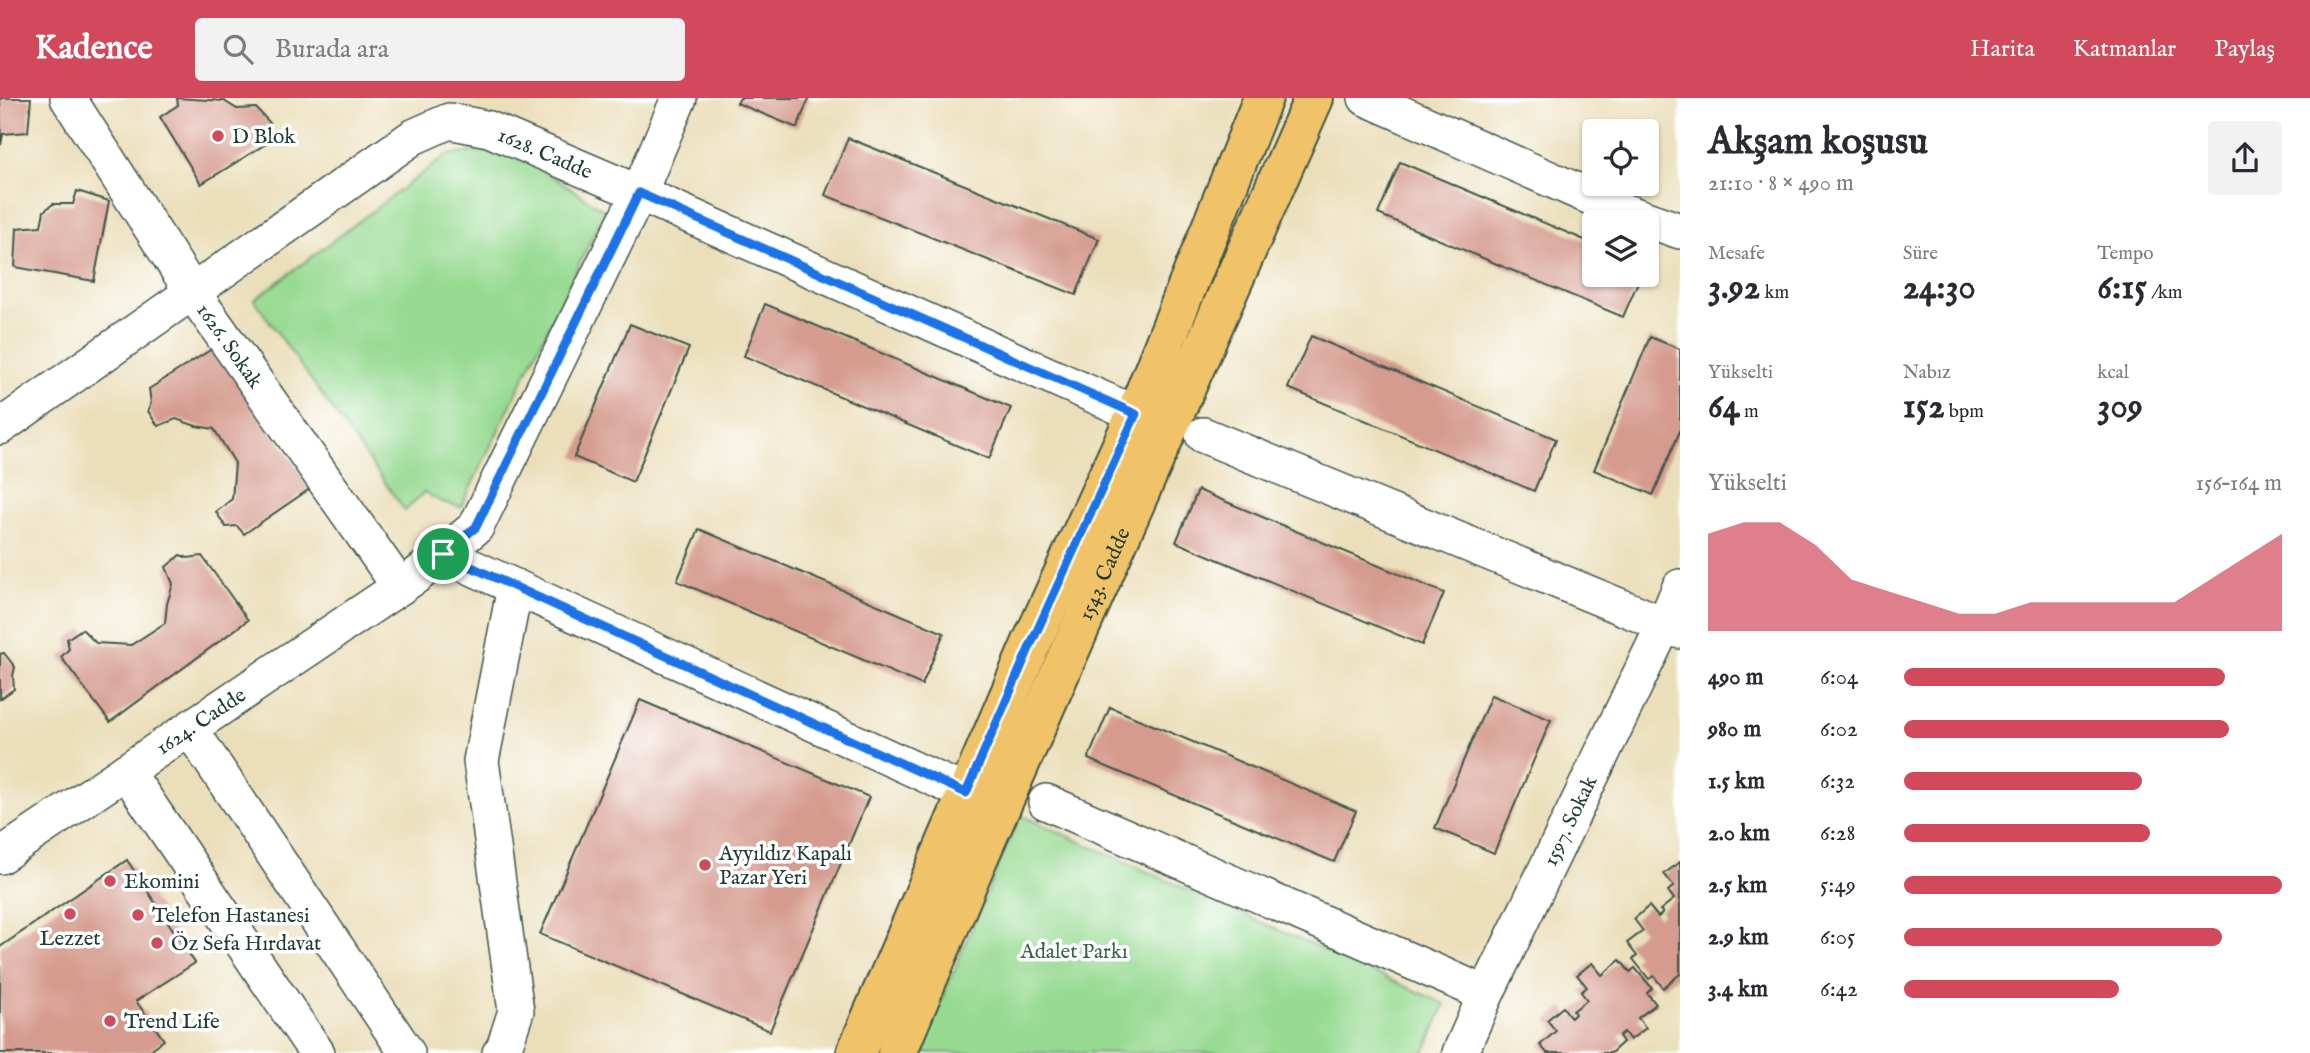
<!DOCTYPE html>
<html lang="tr">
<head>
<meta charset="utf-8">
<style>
  :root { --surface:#fff; --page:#f2f2f3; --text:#2b2b33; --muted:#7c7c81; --accent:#d1495b }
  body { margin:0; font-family:"IM FELL English",serif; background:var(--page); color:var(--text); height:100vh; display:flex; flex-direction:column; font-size:26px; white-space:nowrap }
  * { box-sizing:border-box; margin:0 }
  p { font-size:23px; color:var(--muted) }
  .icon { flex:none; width:38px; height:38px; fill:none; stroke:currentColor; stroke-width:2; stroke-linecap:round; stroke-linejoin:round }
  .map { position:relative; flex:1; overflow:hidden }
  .drawer { display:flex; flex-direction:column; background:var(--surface); width:630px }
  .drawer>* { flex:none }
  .controls { position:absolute; left:1582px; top:21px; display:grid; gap:14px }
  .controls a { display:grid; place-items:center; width:77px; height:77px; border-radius:7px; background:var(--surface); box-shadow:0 2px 5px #0004; font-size:35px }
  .pin { position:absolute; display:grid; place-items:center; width:60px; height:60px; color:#fff; margin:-30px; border:4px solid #fff; border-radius:50%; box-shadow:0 2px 7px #0007 }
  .round { display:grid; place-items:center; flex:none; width:74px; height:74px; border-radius:7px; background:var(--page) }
  .overview { display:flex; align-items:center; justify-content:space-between; height:119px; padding:0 28px }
  h1 { font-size:38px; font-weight:700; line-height:52px }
  .figures { display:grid; grid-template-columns:repeat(3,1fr); gap:10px; height:119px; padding:7px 28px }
  .figures div { display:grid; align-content:center }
  .figures b { font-size:35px; font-weight:700 }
  .figures small { font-size:19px; font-weight:400 }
  .figures p { font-size:19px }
  .chart { height:196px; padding:14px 28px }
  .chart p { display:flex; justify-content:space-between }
  .chart svg { width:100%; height:126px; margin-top:7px; fill:var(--accent); opacity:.7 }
  ul { padding:0 28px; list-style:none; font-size:23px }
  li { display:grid; grid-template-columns:112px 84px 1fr; align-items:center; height:52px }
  li i { height:18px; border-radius:9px; background:var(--accent) }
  header { display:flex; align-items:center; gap:42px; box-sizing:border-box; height:98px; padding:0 35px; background:var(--accent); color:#fff }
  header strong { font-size:33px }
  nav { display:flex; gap:38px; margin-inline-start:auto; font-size:24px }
  .search { width:490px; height:63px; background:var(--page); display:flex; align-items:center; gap:18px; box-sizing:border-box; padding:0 24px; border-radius:7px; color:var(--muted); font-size:26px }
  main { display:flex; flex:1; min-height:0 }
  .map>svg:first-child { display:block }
  .green { fill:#97da92; stroke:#5b8c63; stroke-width:2 }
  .building { fill:#d59b8e }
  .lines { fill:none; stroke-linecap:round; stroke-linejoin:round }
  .minor-casing { stroke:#3e5548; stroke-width:38 }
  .major-casing { stroke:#3e5548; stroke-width:42 }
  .minor { stroke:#fff; stroke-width:35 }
  .major { stroke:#f1c369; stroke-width:38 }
  .route-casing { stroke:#fff; stroke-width:14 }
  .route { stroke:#1a73e8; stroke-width:9 }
  .poi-dot { fill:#d1495b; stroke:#fff; stroke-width:2.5 }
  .labels { text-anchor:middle; stroke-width:7; stroke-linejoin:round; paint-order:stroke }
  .poi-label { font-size:21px; fill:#1f3d34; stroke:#fff; text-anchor:start }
  .street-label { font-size:21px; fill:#1f3d34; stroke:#fff }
  .park-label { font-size:21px; fill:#3d644c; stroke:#fff }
</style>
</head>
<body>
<header>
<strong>Kadence</strong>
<div class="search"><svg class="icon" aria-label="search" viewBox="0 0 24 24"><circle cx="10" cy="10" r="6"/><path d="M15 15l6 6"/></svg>Burada ara</div>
<nav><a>Harita</a><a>Katmanlar</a><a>Paylaş</a></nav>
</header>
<main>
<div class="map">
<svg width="1680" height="955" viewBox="0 0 1680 955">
  <rect width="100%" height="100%" fill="#fff"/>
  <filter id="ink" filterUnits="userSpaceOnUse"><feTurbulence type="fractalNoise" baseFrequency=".0143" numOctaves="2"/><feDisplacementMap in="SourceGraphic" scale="14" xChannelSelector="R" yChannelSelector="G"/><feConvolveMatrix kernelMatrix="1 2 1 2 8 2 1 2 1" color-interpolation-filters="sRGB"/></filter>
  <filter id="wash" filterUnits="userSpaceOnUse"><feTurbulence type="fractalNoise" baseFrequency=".00686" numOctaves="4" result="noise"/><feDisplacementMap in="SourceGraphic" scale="28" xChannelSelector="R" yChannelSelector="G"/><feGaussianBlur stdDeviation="1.57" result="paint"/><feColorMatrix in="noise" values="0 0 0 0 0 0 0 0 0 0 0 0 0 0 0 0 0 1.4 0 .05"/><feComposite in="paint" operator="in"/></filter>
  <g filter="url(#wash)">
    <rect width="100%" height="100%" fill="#ebdfbb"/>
    <g class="green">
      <path d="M 492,52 L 530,64 L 605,113 L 461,409 L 442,404 L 424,394 L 405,413 L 254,202 L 447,57 Z"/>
      <path d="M 1020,717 L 1445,906 L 1424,955 L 919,955 Z"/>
    </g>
    <g id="blocks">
      <g class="building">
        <path d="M 0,0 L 31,0 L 28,34 L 3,36 L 1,47 Z"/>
        <path d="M 177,0 L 224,3 L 237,11 L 256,10 L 270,25 L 261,31 L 269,44 L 201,86 L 160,19 L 178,7 Z"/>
        <path d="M 740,0 L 809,0 L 797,30 L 737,5 Z"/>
        <path d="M 848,40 L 1099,141 L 1076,197 L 825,97 Z"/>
        <path d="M 1400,64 L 1594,146 L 1594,177 L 1641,177 L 1623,219 L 1378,116 Z"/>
        <path d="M 77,93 L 109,103 L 94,183 L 15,169 L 17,130 L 41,128 L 44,113 L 53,106 L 73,106 Z"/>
        <path d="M 765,206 L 1011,310 L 989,361 L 744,258 Z"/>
        <path d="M 630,226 L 689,250 L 633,384 L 574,359 Z"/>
        <path d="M 1311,238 L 1556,341 L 1534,393 L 1288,290 Z"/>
        <path d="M 1650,239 L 1680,251 L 1680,333 L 1653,397 L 1594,372 Z"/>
        <path d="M 215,249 L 311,390 L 244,436 L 237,428 L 226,429 L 216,414 L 232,401 L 235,365 L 214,331 L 196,328 L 176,321 L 158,328 L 148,313 L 151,305 L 149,291 Z"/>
        <path d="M 1198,392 L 1444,495 L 1422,547 L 1176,444 Z"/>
        <path d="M 699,431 L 944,535 L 922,587 L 677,483 Z"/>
        <path d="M 180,457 L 188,460 L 202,458 L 248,522 L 110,624 L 61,559 L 69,551 L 67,541 L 82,531 L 96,545 L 131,547 L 165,525 L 167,506 L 173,486 L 166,469 Z"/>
        <path d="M 4,555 L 15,569 L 13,578 L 14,591 L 0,601 L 0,556 Z"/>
        <path d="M 1491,597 L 1551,622 L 1494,755 L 1435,730 Z"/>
        <path d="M 640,602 L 869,699 L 770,933 L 540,836 Z"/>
        <path d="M 1110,609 L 1356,713 L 1334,764 L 1088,661 Z"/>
        <path d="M 127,762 L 195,865 L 136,903 L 164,942 L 146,955 L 0,955 L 0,849 Z"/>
        <path d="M 1680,764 L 1680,876 L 1663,890 L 1654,878 L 1649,881 L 1633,861 L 1637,858 L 1627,845 L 1643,833 L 1634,821 L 1649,808 L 1658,819 L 1663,815 L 1660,812 L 1674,801 L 1668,793 L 1674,788 L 1664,776 Z"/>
        <path d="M 1620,862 L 1630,874 L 1635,870 L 1652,890 L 1647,895 L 1656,906 L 1638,920 L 1646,930 L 1630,942 L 1624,934 L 1619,938 L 1623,944 L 1611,955 L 1547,955 L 1540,947 L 1556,933 L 1547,922 L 1563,909 L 1571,920 L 1575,916 L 1573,913 L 1587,902 L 1581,894 L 1587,889 L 1577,877 L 1592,865 L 1602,877 Z"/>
      </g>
    </g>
  </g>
  <g filter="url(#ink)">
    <use href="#blocks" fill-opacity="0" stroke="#3e5548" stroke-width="2"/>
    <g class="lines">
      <defs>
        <g id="minor">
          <path id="s1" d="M 68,0 L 193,195 L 400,489"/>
          <path d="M 1366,0 L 1620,112 L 1680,133"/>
          <path id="s2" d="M 0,329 L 413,39 L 449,23 L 489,31 L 639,95 L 1136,316"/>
          <path d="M 1203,337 L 1680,533"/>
          <path d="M 443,456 L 966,695"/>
          <path d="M 190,631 L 407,955"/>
          <path d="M 126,673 L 317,955"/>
          <path d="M 1046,704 L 1486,896"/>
          <path id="s3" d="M 0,758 L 416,478 L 476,429 L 639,95 L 679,0"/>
          <path d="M 500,955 L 503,953 L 516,913 L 481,663 L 515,489"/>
          <path id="s4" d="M 1460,955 L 1486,896 L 1665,525 L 1680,489"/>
        </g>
        <g id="major">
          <path d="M 856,955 L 1031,546 L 1136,316 L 1263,0"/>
          <path id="s5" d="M 897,955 L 974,770 L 1314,0"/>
        </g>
      </defs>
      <use href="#minor" class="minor-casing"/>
      <use href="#major" class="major-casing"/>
      <use href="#minor" class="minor"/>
      <use href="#major" class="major"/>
    </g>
  </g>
  <g class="lines" filter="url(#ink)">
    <defs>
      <path id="route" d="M 639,95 L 1136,316 L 1031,546 L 966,695 L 443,456 L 476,429 Z"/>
    </defs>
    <use href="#route" class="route-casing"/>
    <use href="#route" class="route"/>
  </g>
  <g class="poi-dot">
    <circle cx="218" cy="38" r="7"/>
    <circle cx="705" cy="767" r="7"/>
    <circle cx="110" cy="783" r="7"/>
    <circle cx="70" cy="816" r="7"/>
    <circle cx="138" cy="817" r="7"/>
    <circle cx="157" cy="845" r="7"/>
    <circle cx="110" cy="923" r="7"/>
  </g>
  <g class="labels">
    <g class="poi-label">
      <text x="232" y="45">D Blok</text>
      <text x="719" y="762">Ayyıldız Kapalı<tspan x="719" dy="24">Pazar Yeri</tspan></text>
      <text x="124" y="790">Ekomini</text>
      <text x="152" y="824">Telefon Hastanesi</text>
      <text x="70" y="847" text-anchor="middle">Lezzet</text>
      <text x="171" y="852">Öz Sefa Hırdavat</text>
      <text x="124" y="930">Trend Life</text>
    </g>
    <g class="street-label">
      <text dy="7" stroke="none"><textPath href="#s2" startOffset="646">1628. Cadde</textPath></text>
      <text dy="7" stroke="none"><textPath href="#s1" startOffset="296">1626. Sokak</textPath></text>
      <text dy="7" stroke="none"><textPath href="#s5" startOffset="522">1543. Cadde</textPath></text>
      <text dy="7" stroke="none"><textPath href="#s3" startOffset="242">1624. Cadde</textPath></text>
      <text dy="7" stroke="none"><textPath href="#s4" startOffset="257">1597. Sokak</textPath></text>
    </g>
    <g class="park-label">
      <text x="1074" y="860">Adalet Parkı</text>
    </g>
  </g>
</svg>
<div class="controls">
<a><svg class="icon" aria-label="locate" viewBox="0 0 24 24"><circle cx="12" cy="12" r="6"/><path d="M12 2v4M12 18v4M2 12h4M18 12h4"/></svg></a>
<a><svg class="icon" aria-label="layers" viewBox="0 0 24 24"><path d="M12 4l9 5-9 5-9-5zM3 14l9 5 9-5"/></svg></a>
</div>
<div class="pin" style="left:443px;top:456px;background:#1e9e55"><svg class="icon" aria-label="arrive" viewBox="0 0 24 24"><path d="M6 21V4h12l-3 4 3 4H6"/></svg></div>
</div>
<section class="drawer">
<div class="overview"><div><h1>Akşam koşusu</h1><p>21:10 · 8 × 490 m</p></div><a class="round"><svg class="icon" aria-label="share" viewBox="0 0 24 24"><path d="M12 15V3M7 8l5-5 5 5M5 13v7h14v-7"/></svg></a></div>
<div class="figures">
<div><p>Mesafe</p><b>3.92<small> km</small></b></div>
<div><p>Süre</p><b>24:30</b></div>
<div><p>Tempo</p><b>6:15<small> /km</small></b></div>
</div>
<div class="figures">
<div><p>Yükselti</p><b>64<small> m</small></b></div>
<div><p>Nabız</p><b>152<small> bpm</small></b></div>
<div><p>kcal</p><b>309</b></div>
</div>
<div class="chart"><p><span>Yükselti</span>156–164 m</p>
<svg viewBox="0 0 160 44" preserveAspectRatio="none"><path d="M0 44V10L10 6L20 6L30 14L40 26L50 30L60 34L70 38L80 38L90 34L100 34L110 34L120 34L130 34L140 26L150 18L160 10V44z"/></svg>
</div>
<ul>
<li><b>490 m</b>6:04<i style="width:85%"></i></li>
<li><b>980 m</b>6:02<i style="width:86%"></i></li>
<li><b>1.5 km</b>6:32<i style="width:63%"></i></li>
<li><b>2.0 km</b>6:28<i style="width:65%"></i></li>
<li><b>2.5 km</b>5:49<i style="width:100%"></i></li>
<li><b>2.9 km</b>6:05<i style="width:84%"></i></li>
<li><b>3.4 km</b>6:42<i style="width:57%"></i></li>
</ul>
</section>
</main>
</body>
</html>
